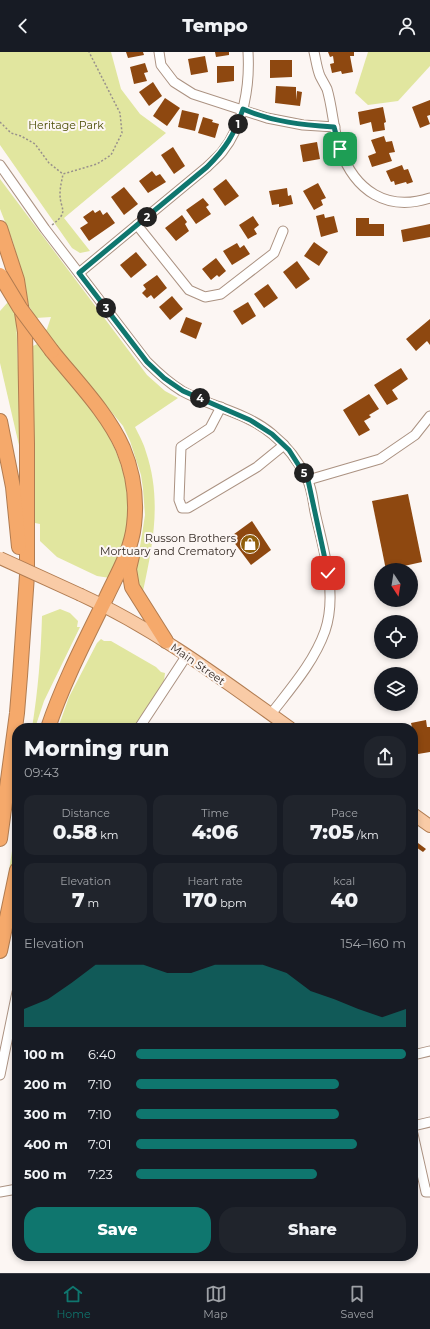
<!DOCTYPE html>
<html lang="en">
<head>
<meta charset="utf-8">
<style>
  :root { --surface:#171b24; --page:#20242c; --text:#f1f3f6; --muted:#9ea1a6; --line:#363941; --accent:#0f766e }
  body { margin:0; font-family:Montserrat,sans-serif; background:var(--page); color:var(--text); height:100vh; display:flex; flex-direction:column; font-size:15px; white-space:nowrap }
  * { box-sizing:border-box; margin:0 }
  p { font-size:13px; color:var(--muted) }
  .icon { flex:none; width:22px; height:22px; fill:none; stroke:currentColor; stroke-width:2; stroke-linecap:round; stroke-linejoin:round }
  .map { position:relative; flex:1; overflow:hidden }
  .details { position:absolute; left:12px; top:671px; width:406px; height:538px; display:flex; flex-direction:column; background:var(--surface); border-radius:16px; box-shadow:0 2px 6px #0003 }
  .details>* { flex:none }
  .needle { width:26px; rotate:168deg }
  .fabs { position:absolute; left:374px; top:511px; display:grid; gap:8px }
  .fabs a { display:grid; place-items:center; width:44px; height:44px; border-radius:50%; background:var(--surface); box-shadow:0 2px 6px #0003; font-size:20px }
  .pin { position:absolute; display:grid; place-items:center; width:34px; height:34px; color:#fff; margin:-17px; border-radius:8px; box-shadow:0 2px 6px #0006 }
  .km { position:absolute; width:20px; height:20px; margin:-10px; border-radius:50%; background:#222; color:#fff; font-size:11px; line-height:20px; text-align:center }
  .round { display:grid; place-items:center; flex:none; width:42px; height:42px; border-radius:16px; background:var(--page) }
  .summary { display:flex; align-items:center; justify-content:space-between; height:68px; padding:0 12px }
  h1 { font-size:22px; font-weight:800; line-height:30px }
  .stats { display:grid; grid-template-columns:repeat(3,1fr); gap:6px; height:68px; padding:4px 12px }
  .stats div { display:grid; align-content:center; border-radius:10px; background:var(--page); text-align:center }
  .stats b { font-size:20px; font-weight:800 }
  .stats small { font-size:11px; font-weight:400 }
  .stats p { font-size:11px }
  .chart { height:112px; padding:8px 12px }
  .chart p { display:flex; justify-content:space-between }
  .chart svg { width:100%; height:72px; margin-top:4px; fill:var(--accent); opacity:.7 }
  .cta { display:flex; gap:8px; margin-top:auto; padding:8px 12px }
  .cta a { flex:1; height:46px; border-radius:16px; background:var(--accent); color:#fff; font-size:16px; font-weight:800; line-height:46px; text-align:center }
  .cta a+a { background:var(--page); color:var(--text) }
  ul { padding:0 12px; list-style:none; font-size:13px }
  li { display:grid; grid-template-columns:64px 48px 1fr; align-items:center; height:30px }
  li i { height:10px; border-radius:5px; background:var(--accent) }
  header { display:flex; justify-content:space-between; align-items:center; height:52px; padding:0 12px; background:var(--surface); font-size:18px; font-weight:800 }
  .menu { display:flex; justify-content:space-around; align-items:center; height:56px; border-top:1px solid var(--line); background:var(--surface); font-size:11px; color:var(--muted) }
  .menu a { display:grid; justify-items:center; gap:2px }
  .menu .on { color:var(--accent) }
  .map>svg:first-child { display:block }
  .green { fill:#e1e69f }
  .building { fill:#8e4810 }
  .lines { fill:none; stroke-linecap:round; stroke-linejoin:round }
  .minor-casing { stroke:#ab9282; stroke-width:11 }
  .major-casing { stroke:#b17c51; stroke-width:14 }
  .highway-casing { stroke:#b17c51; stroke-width:16 }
  .path { stroke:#98908c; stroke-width:1.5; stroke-dasharray:2 2; stroke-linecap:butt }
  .minor { stroke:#fff; stroke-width:9 }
  .major { stroke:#f9cba6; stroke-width:12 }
  .highway { stroke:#f5a96b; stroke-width:14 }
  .major-bridge-casing { stroke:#b17c51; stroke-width:14; stroke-linecap:butt }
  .highway-bridge-casing { stroke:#b17c51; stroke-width:16; stroke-linecap:butt }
  .major-bridge { stroke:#f9cba6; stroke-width:12 }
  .highway-bridge { stroke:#f5a96b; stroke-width:14 }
  .route-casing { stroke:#fff; stroke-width:8 }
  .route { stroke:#0f766e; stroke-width:5 }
  .labels { text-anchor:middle; stroke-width:4; stroke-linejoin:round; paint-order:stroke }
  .park-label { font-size:11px; fill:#4b4d04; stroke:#fcf6f3 }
  .poi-label { font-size:11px; fill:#322822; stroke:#fcf6f3; text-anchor:end }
  .street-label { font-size:11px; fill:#322822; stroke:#fcf6f3 }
</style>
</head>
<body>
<header><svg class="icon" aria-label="back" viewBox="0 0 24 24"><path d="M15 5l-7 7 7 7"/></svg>Tempo<svg class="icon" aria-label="person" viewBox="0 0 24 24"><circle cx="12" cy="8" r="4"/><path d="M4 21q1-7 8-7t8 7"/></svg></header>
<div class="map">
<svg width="430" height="1221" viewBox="0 0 430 1221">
  <rect width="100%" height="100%" fill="#fcf6f3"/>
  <g class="green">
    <path d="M 0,0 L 111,0 L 121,37 L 140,62 L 166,81 L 64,166 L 90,199 L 80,201 L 72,196 L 0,93 Z"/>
    <path d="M 368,0 L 430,0 L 430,14 L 398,49 L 368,53 L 355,41 Z"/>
    <path d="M 0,127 L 147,323 L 165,339 L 178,346 L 135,375 C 139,383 144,392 146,400 C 162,447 153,493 143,539 L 135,525 L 143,476 L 145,463 L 143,437 L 141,423 L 130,389 L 123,374 L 45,279 L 47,277 L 51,265 L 36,266 L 29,254 L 23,226 L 13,190 L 0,157 Z"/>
    <path d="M 8,250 L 16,260 L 21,402 L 0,311 L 0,259 Z"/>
    <path d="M 37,292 C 92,353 148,413 121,501 C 119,509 114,518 110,526 L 97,524 L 57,505 L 40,489 L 40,472 L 35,471 L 33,449 L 33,294 Z"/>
    <path d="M 60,557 L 70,561 L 78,569 L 77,575 L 80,575 L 44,649 L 35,676 L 32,676 C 38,639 41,602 42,564 Z"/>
    <path d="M 101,587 L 104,589 L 111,589 L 156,615 L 161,620 L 165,621 L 164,629 L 134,676 L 58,676 L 69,645 L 97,591 Z"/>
    <path d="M 17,766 L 17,806 L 2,885 L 0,878 Z"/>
  </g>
  <g class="building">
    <path d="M 126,0 L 143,0 L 144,3 L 128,6 Z"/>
    <path d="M 215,0 L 229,0 L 229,3 L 216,5 Z"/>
    <path d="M 328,0 L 354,0 L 354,4 L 350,4 L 353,20 L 342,22 L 341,19 L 332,21 L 330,12 L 334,11 L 333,4 L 330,5 Z"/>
    <path d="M 205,4 L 208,20 L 191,23 L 188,7 Z"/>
    <path d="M 270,8 L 292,8 L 292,25 L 270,26 Z"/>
    <path d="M 145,11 L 148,20 L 144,21 L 147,29 L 134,32 L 130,15 Z"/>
    <path d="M 217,14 L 234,14 L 234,29 L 217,31 Z"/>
    <path d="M 153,30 L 162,44 L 149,54 L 139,40 Z"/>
    <path d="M 276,34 L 296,35 L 296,48 L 297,39 L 302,40 L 300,54 L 275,51 Z"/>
    <path d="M 165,46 L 180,56 L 167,74 L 153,64 Z"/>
    <path d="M 430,48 L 430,63 L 427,64 L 430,72 L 420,76 L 412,55 Z"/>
    <path d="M 383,55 L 386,70 L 384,71 L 385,78 L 373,80 L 371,70 L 360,73 L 358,60 Z"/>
    <path d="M 182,58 L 199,62 L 195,79 L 178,75 Z"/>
    <path d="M 203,65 L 213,68 L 212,70 L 219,72 L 215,86 L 198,81 Z"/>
    <path d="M 384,84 L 388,96 L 386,90 L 392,89 L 395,100 L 389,101 L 392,109 L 372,115 L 368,104 L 376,101 L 371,88 Z"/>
    <path d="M 317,90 L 320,107 L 303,110 L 300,93 Z"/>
    <path d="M 173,95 L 185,114 L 174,122 L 161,103 Z"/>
    <path d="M 402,113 L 404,118 L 408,117 L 413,130 L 407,132 L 406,130 L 395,133 L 394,129 L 391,130 L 386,119 Z"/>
    <path d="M 152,119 L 156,124 L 160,122 L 166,130 L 148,141 L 139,129 Z"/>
    <path d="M 226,127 L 239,144 L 225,154 L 213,137 Z"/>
    <path d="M 318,131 L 326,146 L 321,148 L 323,153 L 314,158 L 303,139 Z"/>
    <path d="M 124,135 L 138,152 L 124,163 L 111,145 Z"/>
    <path d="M 287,136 L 288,144 L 291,143 L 293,152 L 279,155 L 279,152 L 272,153 L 269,139 Z"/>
    <path d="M 203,146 L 209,153 L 206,155 L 211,162 L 196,172 L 186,158 Z"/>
    <path d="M 93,158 L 95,161 L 100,158 L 103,163 L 107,160 L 115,171 L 89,189 L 80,176 L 88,171 L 83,165 Z"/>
    <path d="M 324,162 L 325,166 L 334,164 L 338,180 L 321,185 L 316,164 Z"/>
    <path d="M 182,163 L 187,170 L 185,172 L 189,179 L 176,189 L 165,176 Z"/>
    <path d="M 253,164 L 259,173 L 254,177 L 257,182 L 248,187 L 239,173 Z"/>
    <path d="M 356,166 L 369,166 L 369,172 L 384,172 L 384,184 L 356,184 Z"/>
    <path d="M 430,172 L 430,185 L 403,190 L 401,178 Z"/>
    <path d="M 314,190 L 328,200 L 319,214 L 304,204 Z"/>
    <path d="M 237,191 L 240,196 L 244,193 L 250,202 L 232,213 L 223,199 Z"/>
    <path d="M 136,200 L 147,213 L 131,226 L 120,213 Z"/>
    <path d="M 216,206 L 226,219 L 219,225 L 217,223 L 211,228 L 202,217 Z"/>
    <path d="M 297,209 L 310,227 L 296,237 L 283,220 Z"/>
    <path d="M 157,223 L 167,236 L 154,247 L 151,243 L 147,246 L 142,241 L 146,237 L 143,233 Z"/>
    <path d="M 268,232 L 278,246 L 264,256 L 254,242 Z"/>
    <path d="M 172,244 L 183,257 L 170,268 L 159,255 Z"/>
    <path d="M 248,250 L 256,264 L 242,273 L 233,259 Z"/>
    <path d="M 186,265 L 202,271 L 196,287 L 180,280 Z"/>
    <path d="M 430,267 L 430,293 L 427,289 L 416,299 L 406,287 Z"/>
    <path d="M 401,316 L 408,327 L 392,338 L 398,347 L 387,353 L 374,333 Z"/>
    <path d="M 369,342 L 379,357 L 369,363 L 371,365 L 364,369 L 370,378 L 359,384 L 343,358 Z"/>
    <path d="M 408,442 L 422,510 L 386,518 L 372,449 Z"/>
    <path d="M 252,469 L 271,498 L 251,513 L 230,485 Z"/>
    <path d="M 426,668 L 427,675 L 430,675 L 430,700 L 418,702 L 411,671 Z"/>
    <path d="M 414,788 L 426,797 L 423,800 L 413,793 Z"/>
  </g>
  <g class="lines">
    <defs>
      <g id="minor">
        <path d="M 159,0 L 161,13 L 174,30 L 193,42 L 267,66 L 303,73 L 335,75"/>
        <path d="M 314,0 C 316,8 317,17 320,24 C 322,28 325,33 327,37 C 333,57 333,78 340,97 C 355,139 387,160 430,146"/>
        <path d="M 0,113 L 45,177 L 147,310 C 158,321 169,331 182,339 C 211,355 246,360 272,382 C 287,394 299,410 307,427 C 312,436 313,450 315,460 C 323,497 338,541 325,579 C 314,610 291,636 271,662"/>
        <path d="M 137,173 L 189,238 L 205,245 L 221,242 L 274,201 L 283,179"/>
        <path d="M 79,221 L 207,115 C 212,110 218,105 222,100 C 244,73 250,33 248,0"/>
        <path d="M 221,355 L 210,376 L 181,395 L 179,448 L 182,456 L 188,456 L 257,415 L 284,393"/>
        <path d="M 308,428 L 380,407 L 415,383 L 430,364"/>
        <path d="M 139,676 L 187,603"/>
        <path d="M 413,1003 L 430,999"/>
        <path d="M 0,1023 L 17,940"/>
        <path d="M 413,1074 L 430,1070"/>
        <path d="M 413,1082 L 426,1140 L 430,1140"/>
        <path d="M 0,1140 L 17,1137"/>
      </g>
      <g id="major">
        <path d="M 81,543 C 157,578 223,628 290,676"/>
        <path d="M 413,762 L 430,774"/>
      </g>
      <g id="highway">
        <path d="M 0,176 L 17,228 L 25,280 L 27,392 L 27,523 L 20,624 L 17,661 L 0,787"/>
        <path d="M 0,369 L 13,435 L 19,495"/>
        <path d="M 132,504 L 129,517 L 132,535 L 166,589"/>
        <path d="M 48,676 C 63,631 85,589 106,546 C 117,522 131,500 134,473 C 137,448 133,420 123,396 C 107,360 76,329 52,299"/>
        <path d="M 0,899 L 17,818"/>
      </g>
    </defs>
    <use href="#minor" class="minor-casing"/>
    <use href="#major" class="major-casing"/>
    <use href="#highway" class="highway-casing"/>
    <g class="path">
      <path d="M 0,70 L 11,81 L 21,84 L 35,92 L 49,111 L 63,122 L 97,112 L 111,103 L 122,81 L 120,61 L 89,0"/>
      <path d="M 52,173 C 70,159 60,158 60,142 C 60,135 62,128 63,122"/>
    </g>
    <use href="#minor" class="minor"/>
    <use href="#major" class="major"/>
    <use href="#highway" class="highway"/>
    <defs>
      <path id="major-bridge" d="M 0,506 L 81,543"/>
      <path id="highway-bridge" d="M 0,223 L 20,256 L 52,299"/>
    </defs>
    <use href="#major-bridge" class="major-bridge-casing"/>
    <use href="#highway-bridge" class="highway-bridge-casing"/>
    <use href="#major-bridge" class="major-bridge"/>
    <use href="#highway-bridge" class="highway-bridge"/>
  </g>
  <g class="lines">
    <defs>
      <path id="route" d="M 328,521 L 308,428 L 289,398 L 272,382 L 250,368 L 183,339 L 164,326 L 147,310 L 79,221 L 207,115 C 226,96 234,83 243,57 C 273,70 303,73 334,75 L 340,97"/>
    </defs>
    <use href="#route" class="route-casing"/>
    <use href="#route" class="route"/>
  </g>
  <defs>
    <symbol id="shop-disc" viewBox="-11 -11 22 22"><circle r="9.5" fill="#905f0c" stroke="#fcf6f3"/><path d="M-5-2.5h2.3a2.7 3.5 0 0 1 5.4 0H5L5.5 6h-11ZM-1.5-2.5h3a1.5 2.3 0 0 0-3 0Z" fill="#fff"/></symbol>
  </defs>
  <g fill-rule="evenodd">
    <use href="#shop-disc" x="239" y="481" width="22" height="22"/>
  </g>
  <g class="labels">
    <g class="park-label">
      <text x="66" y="77">Heritage Park</text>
    </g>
    <g class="poi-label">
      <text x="236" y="490">Russon Brothers<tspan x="236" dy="13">Mortuary and Crematory</tspan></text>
    </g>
    <g class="street-label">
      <text transform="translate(198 612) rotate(35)" y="4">Main Street</text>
    </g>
  </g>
</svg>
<div class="fabs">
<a><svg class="needle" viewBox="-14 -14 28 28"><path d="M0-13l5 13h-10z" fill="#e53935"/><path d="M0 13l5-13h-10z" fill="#9ea1a6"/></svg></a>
<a><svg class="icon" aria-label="locate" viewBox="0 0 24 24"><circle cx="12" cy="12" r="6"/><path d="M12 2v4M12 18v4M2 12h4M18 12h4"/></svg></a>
<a><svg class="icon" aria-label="layers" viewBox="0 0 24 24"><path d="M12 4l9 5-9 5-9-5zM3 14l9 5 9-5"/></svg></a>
</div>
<div class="pin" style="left:340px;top:97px;background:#1e9e55"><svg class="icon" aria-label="arrive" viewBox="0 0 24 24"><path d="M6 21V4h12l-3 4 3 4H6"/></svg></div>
<div class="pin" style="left:328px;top:521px;background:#d93025"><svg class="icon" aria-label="check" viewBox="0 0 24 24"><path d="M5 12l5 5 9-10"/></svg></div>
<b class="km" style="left:238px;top:72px">1</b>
<b class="km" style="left:147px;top:165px">2</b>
<b class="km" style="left:106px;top:256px">3</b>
<b class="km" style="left:200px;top:346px">4</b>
<b class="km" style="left:304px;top:421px">5</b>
<section class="details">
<div class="summary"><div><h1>Morning run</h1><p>09:43</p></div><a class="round"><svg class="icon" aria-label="share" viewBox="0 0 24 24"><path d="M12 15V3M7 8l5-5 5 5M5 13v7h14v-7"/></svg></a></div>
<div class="stats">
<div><p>Distance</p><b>0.58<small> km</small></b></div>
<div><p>Time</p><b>4:06</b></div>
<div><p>Pace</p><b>7:05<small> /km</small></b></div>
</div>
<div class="stats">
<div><p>Elevation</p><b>7<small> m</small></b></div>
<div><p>Heart rate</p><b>170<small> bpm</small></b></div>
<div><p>kcal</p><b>40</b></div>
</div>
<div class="chart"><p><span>Elevation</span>154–160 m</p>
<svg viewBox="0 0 160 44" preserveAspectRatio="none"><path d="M0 44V33L10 27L20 17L30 6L40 6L50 6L60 11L70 11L80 6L90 6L100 6L110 11L120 22L130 27L140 33L150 38L160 33V44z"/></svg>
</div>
<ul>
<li><b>100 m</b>6:40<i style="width:100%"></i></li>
<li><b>200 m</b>7:10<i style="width:75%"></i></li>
<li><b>300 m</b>7:10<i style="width:75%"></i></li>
<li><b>400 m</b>7:01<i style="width:82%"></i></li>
<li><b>500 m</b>7:23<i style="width:67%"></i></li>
</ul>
<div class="cta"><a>Save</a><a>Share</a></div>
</section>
</div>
<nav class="menu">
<a class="on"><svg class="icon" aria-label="home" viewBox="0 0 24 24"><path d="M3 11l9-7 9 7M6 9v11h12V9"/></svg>Home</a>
<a><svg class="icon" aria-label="map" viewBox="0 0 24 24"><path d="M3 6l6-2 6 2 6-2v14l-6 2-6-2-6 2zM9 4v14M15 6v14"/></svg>Map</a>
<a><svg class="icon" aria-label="saved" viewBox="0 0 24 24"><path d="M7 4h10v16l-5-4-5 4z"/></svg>Saved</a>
</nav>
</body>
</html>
